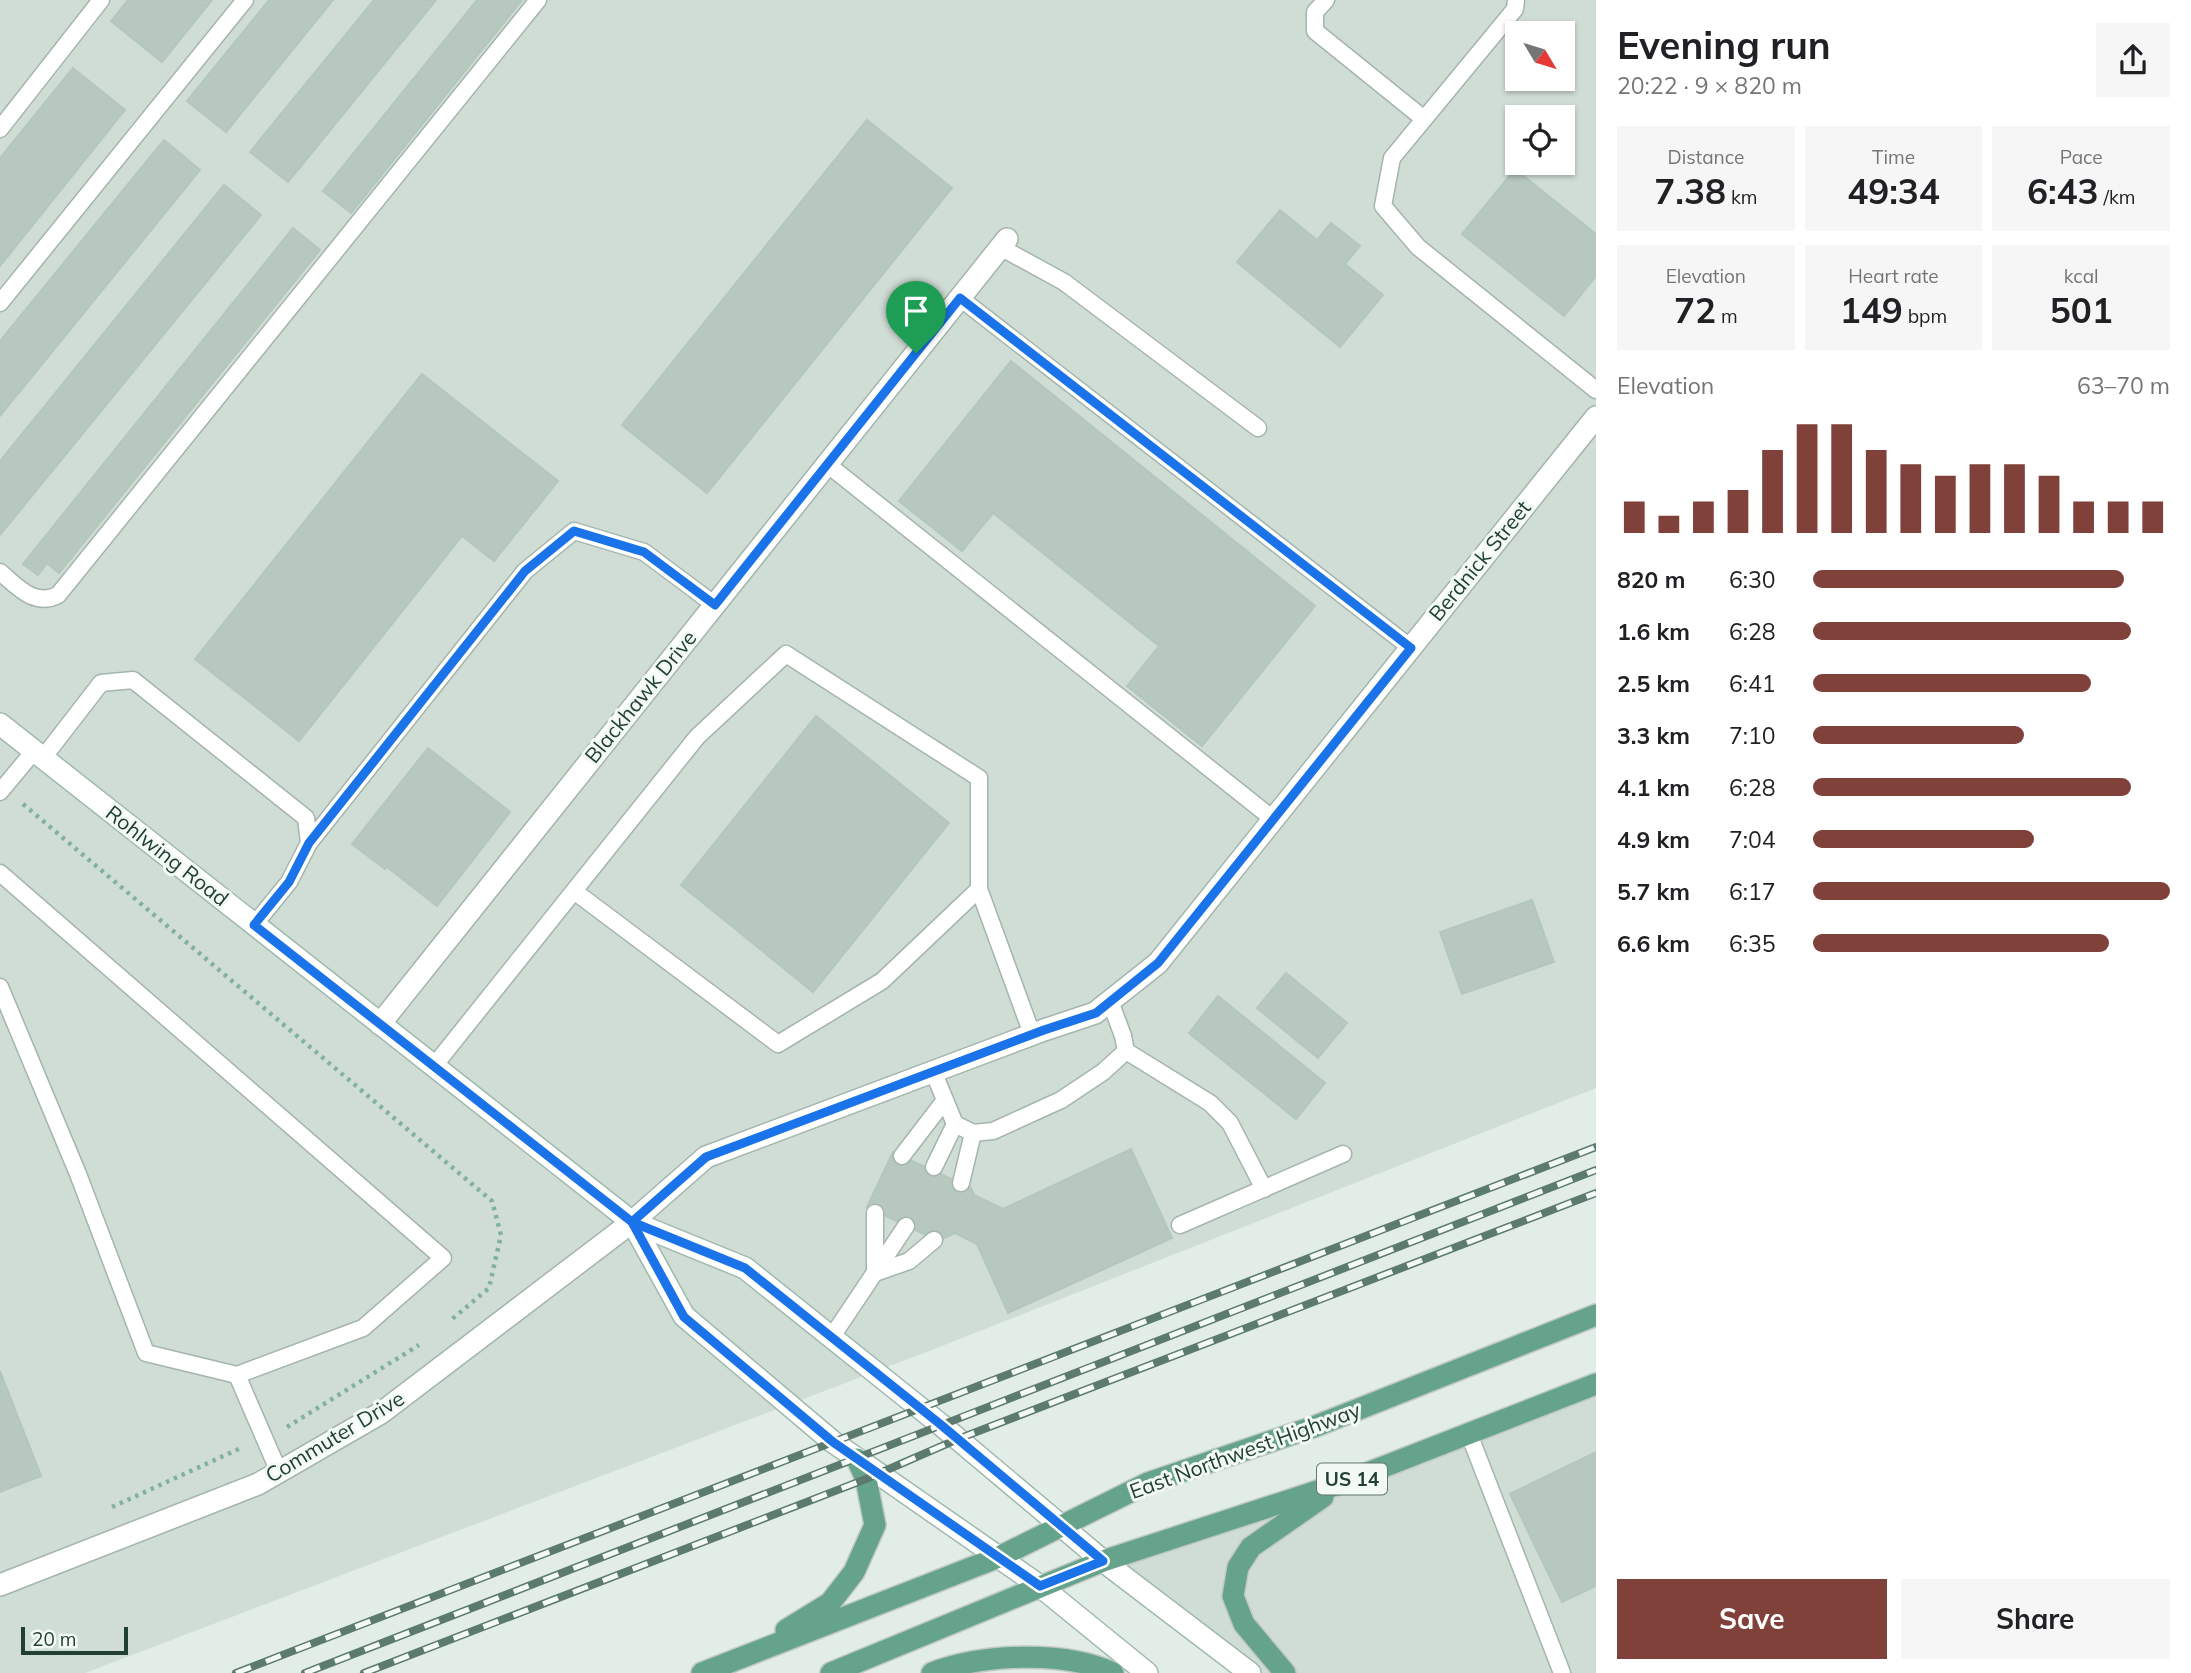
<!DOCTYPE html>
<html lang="en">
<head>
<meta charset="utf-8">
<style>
  :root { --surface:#fff; --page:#f6f6f6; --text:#202124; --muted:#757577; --accent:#80413b }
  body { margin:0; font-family:Mulish,sans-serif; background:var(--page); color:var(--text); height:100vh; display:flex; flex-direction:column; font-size:26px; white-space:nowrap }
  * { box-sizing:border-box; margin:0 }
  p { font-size:23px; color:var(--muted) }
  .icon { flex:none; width:38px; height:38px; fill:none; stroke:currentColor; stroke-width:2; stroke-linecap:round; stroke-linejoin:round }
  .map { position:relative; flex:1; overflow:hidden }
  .side { display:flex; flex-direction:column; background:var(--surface); width:595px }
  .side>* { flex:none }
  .needle { width:46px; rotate:128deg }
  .fabs { position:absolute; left:1505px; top:21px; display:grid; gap:14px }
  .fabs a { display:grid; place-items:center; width:70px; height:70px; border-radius:0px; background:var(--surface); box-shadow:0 2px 5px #0004; font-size:35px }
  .scale { position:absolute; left:21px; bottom:18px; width:107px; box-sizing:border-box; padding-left:7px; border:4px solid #213f33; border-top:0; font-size:19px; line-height:24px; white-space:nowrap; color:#213f33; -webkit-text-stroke:5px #f3f9f5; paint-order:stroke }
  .pin { position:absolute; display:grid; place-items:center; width:60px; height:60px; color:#fff; margin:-72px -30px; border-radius:50% 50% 50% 0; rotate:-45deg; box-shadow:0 0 7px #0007 }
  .pin .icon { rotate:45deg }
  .round { display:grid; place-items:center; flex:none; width:74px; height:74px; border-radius:0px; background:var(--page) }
  .overview { display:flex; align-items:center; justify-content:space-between; height:119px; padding:0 21px }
  h1 { font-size:38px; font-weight:700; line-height:52px }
  .figures { display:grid; grid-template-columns:repeat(3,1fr); gap:10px; height:119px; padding:7px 21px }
  .figures div { display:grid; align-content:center; border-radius:0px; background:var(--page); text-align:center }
  .figures b { font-size:35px; font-weight:700 }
  .figures small { font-size:19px; font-weight:400 }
  .figures p { font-size:19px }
  .chart { height:196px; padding:14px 21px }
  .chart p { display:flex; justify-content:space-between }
  .chart svg { width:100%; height:126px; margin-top:7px; stroke:var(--accent); stroke-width:6 }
  .button { display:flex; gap:14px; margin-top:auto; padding:14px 21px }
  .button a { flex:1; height:80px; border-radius:0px; background:var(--accent); color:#fff; font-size:28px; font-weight:700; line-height:80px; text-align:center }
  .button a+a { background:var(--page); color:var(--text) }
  ul { padding:0 21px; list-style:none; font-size:23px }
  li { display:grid; grid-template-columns:112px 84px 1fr; align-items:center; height:52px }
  li i { height:18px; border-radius:9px; background:var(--accent) }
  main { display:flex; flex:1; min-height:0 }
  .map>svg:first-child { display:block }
  .built { fill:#d0ddd5; fill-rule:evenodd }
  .building { fill:#b7c8bf; stroke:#b4c7bd; stroke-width:2 }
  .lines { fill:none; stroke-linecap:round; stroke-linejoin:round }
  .lane-casing { stroke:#a4b5ad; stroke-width:19 }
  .street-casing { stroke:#a4b5ad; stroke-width:24 }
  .secondary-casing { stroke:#a0b9ad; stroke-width:24 }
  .primary-casing { stroke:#c1c9c6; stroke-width:24 }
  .path { stroke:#82b19c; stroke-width:4.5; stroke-dasharray:3.5 5; stroke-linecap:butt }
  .lane { stroke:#fff; stroke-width:16 }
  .street { stroke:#fff; stroke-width:21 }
  .secondary { stroke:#fff; stroke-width:21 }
  .primary { stroke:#65a48b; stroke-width:21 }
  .rail-casing { stroke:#5c7a6e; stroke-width:8 }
  .rail { stroke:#f3f9f5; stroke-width:5; stroke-dasharray:16; stroke-linecap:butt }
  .route-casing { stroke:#fff; stroke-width:14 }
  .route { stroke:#1a73e8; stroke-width:9 }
  .labels { text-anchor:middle; stroke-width:6; stroke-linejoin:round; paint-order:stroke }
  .shield { fill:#f3f9f5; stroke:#60776d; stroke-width:2 }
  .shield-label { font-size:19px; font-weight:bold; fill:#213f33 }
  .street-label { font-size:21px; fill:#213f33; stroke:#f3f9f5 }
</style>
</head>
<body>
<main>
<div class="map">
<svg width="1596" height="1673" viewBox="0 0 1596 1673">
  <rect width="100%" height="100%" fill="#e2ede7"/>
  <g class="built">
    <path d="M 0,0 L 1596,0 L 1596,1088 L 924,1353 L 85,1673 L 0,1673 ZM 1517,33 L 1563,33 L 1563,79 L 1517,79 ZM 1517,117 L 1563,117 L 1563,163 L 1517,163 Z"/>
    <path d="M 1596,1384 L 1596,1673 L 1250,1673 L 1103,1561 Z"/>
  </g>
  <g class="building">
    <path d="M 128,0 L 212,0 L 162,62 L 111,21 Z"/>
    <path d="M 269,0 L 333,0 L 226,132 L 187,101 Z"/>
    <path d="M 374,0 L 436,0 L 288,182 L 250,152 Z"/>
    <path d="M 477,0 L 522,0 L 351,213 L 323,191 Z"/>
    <path d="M 73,68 L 125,110 L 0,266 L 0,158 Z"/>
    <path d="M 867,120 L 952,188 L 707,493 L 622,425 Z"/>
    <path d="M 164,140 L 200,170 L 0,416 L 0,341 Z"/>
    <path d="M 1515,169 L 1596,234 L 1596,276 L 1564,316 L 1462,234 Z"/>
    <path d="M 224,185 L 261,215 L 0,535 L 0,461 Z"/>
    <path d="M 1280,210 L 1317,240 L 1331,223 L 1360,246 L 1345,264 L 1383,295 L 1340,347 L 1237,262 Z"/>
    <path d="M 293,228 L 320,250 L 59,573 L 47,563 L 38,575 L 23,564 Z"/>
    <path d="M 1011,361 L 1315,606 L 1202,746 L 1127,686 L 1159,646 L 993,513 L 962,551 L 899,501 Z"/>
    <path d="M 422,374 L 558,481 L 494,561 L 462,536 L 299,741 L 195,659 Z"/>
    <path d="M 816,716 L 949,823 L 813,992 L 681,885 Z"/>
    <path d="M 428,748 L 510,812 L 437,906 L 387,867 L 385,869 L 352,844 Z"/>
    <path d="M 1532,900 L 1554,962 L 1462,994 L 1440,932 Z"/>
    <path d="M 1286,973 L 1347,1023 L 1318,1058 L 1257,1008 Z"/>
    <path d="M 1218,996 L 1325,1083 L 1296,1119 L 1189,1033 Z"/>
    <path d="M 1131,1149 L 1172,1238 L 1008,1313 L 977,1244 L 955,1233 L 938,1241 L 867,1207 L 893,1152 L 971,1188 L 974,1195 L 1003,1209 Z"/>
    <path d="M 0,1371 L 41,1476 L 0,1492 Z"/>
    <path d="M 1596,1452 L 1596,1586 L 1562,1602 L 1510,1494 Z"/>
  </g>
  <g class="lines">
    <defs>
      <g id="lane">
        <path d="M 1326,0 L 1315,12 L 1315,31 L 1424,119"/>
        <path d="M 1516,0 L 1515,9 L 1392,158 L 1383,206 L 1418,247 L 1596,390"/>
        <path d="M 0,129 L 101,0"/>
        <path d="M 1000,247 L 1064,282 L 1258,428"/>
        <path d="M 960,298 L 1411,648"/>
        <path d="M 0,303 L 245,0"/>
        <path d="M 827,464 L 1273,819"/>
        <path d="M 0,572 C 18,587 34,607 58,595 L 538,0"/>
        <path d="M 43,758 L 101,683 L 133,680 L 306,818 L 309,843 L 289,882 L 254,925"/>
        <path d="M 0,792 L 34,751"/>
        <path d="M 309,843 L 525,571 L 574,531 L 644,552 L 715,605"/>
        <path d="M 0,873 L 443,1258 L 363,1328 L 237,1375 L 279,1472"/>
        <path d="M 979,889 L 1032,1034"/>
        <path d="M 0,987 L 78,1174 L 146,1353 L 237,1375"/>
        <path d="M 1126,1051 L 1210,1103 L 1230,1123 L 1264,1189"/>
        <path d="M 434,1066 L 697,737 L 786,654 L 979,778 L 979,889 L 882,981 L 778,1044 L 574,891"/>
        <path d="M 933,1071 L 955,1124 L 973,1133 L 993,1131 L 1061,1100 L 1103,1072 L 1126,1051 L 1123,1036 L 1110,1001"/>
        <path d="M 902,1156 L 945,1100"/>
        <path d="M 934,1167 L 955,1124"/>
        <path d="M 961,1183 L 973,1133"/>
        <path d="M 875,1213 L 875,1273 L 909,1261 L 934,1240"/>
        <path d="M 1180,1225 L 1343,1154"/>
        <path d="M 831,1338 L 906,1226"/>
        <path d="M 1469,1434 L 1562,1673"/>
      </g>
      <g id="street">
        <path d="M 380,1024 L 1007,239"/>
        <path d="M 0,1585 L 258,1484 L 381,1413 L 632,1222 L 706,1157 L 1044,1030 L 1095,1013 L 1158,963 L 1596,417"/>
      </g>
      <g id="secondary">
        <path d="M 0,724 L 632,1222 L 745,1268 L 940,1424 L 1103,1561 L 1250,1673"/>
        <path d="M 632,1222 L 684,1316 L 833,1442 L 1040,1586 L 1147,1673"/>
      </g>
      <g id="primary">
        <path d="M 786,1630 L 830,1603 L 854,1572 L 875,1525 L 866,1479 L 857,1459"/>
        <path d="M 702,1673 L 999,1557 L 1148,1483 L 1316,1426 L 1596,1315"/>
        <path d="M 831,1673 L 1103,1561 L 1342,1483 L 1596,1384"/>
        <path d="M 932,1673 C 982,1654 1064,1650 1113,1673"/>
        <path d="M 1285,1673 L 1244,1624 L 1233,1596 L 1238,1567 L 1251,1547 L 1323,1497"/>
      </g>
    </defs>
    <use href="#lane" class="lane-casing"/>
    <use href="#street" class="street-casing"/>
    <use href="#secondary" class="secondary-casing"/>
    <use href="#primary" class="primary-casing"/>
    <g class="path">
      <path d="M 23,804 L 492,1201 L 501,1235 L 489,1288 L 451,1320"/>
      <path d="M 287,1427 L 419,1345"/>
      <path d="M 112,1507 L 241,1448"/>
    </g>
    <use href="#lane" class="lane"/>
    <use href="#street" class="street"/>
    <use href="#secondary" class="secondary"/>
    <use href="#primary" class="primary"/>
    <defs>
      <g id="rail">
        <path d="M 236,1673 L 1596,1147"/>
        <path d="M 305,1673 L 1596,1170"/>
        <path d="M 364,1673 L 866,1479 L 958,1439 L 1596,1193"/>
      </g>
    </defs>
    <use href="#rail" class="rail-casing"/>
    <use href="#rail" class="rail"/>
  </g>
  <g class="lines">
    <defs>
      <path id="route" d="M 916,353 L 715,605 L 644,552 L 574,531 L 525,571 L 309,843 L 289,882 L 254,925 L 632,1222 L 745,1268 L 940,1424 L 1103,1561 L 1040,1586 L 833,1442 L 684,1317 L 632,1222 L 706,1157 L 1044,1030 L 1096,1013 L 1158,963 L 1411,648 L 960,298 L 916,353"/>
    </defs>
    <use href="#route" class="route-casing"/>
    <use href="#route" class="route"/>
  </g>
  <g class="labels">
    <rect class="shield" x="1317" y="1463.5" width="70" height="31" rx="5"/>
    <g class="shield-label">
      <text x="1352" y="1486">US 14</text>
    </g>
    <g class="street-label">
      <text transform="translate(1480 561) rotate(-51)" y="7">Berdnick Street</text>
      <text transform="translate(641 697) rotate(-51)" y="7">Blackhawk Drive</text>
      <text transform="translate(167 856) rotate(38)" y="7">Rohlwing Road</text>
      <text transform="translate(335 1437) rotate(-31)" y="7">Commuter Drive</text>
      <text transform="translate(1245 1451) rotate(-20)" y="7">East Northwest Highway</text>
    </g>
  </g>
</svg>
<div class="fabs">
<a><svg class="needle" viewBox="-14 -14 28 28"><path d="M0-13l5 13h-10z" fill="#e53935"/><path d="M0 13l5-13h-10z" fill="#757577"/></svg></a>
<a><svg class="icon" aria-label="locate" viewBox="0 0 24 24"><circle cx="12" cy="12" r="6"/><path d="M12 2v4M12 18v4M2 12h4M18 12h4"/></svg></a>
</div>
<div class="scale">20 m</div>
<div class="pin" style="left:916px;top:353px;background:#1e9e55"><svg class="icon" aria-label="arrive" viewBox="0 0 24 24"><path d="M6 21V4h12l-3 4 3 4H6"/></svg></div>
</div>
<section class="side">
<div class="overview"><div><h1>Evening run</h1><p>20:22 · 9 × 820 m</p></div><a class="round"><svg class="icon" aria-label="share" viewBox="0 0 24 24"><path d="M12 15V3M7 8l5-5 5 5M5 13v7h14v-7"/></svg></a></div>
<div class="figures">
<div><p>Distance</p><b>7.38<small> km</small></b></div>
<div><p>Time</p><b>49:34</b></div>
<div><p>Pace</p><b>6:43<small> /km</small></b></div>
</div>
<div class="figures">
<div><p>Elevation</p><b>72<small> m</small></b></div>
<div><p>Heart rate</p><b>149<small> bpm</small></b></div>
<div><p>kcal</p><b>501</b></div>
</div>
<div class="chart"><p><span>Elevation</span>63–70 m</p>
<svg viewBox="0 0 160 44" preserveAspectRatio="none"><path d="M5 44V33M15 44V38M25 44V33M35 44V29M45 44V15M55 44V6M65 44V6M75 44V15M85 44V20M95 44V24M105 44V20M115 44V20M125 44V24M135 44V33M145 44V33M155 44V33"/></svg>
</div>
<ul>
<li><b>820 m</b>6:30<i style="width:87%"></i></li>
<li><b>1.6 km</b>6:28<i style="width:89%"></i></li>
<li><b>2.5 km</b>6:41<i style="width:78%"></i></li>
<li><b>3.3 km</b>7:10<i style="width:59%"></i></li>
<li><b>4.1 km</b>6:28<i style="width:89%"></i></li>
<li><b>4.9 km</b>7:04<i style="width:62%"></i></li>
<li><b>5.7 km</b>6:17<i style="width:100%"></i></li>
<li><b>6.6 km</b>6:35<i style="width:83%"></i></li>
</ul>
<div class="button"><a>Save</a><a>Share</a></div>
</section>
</main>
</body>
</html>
